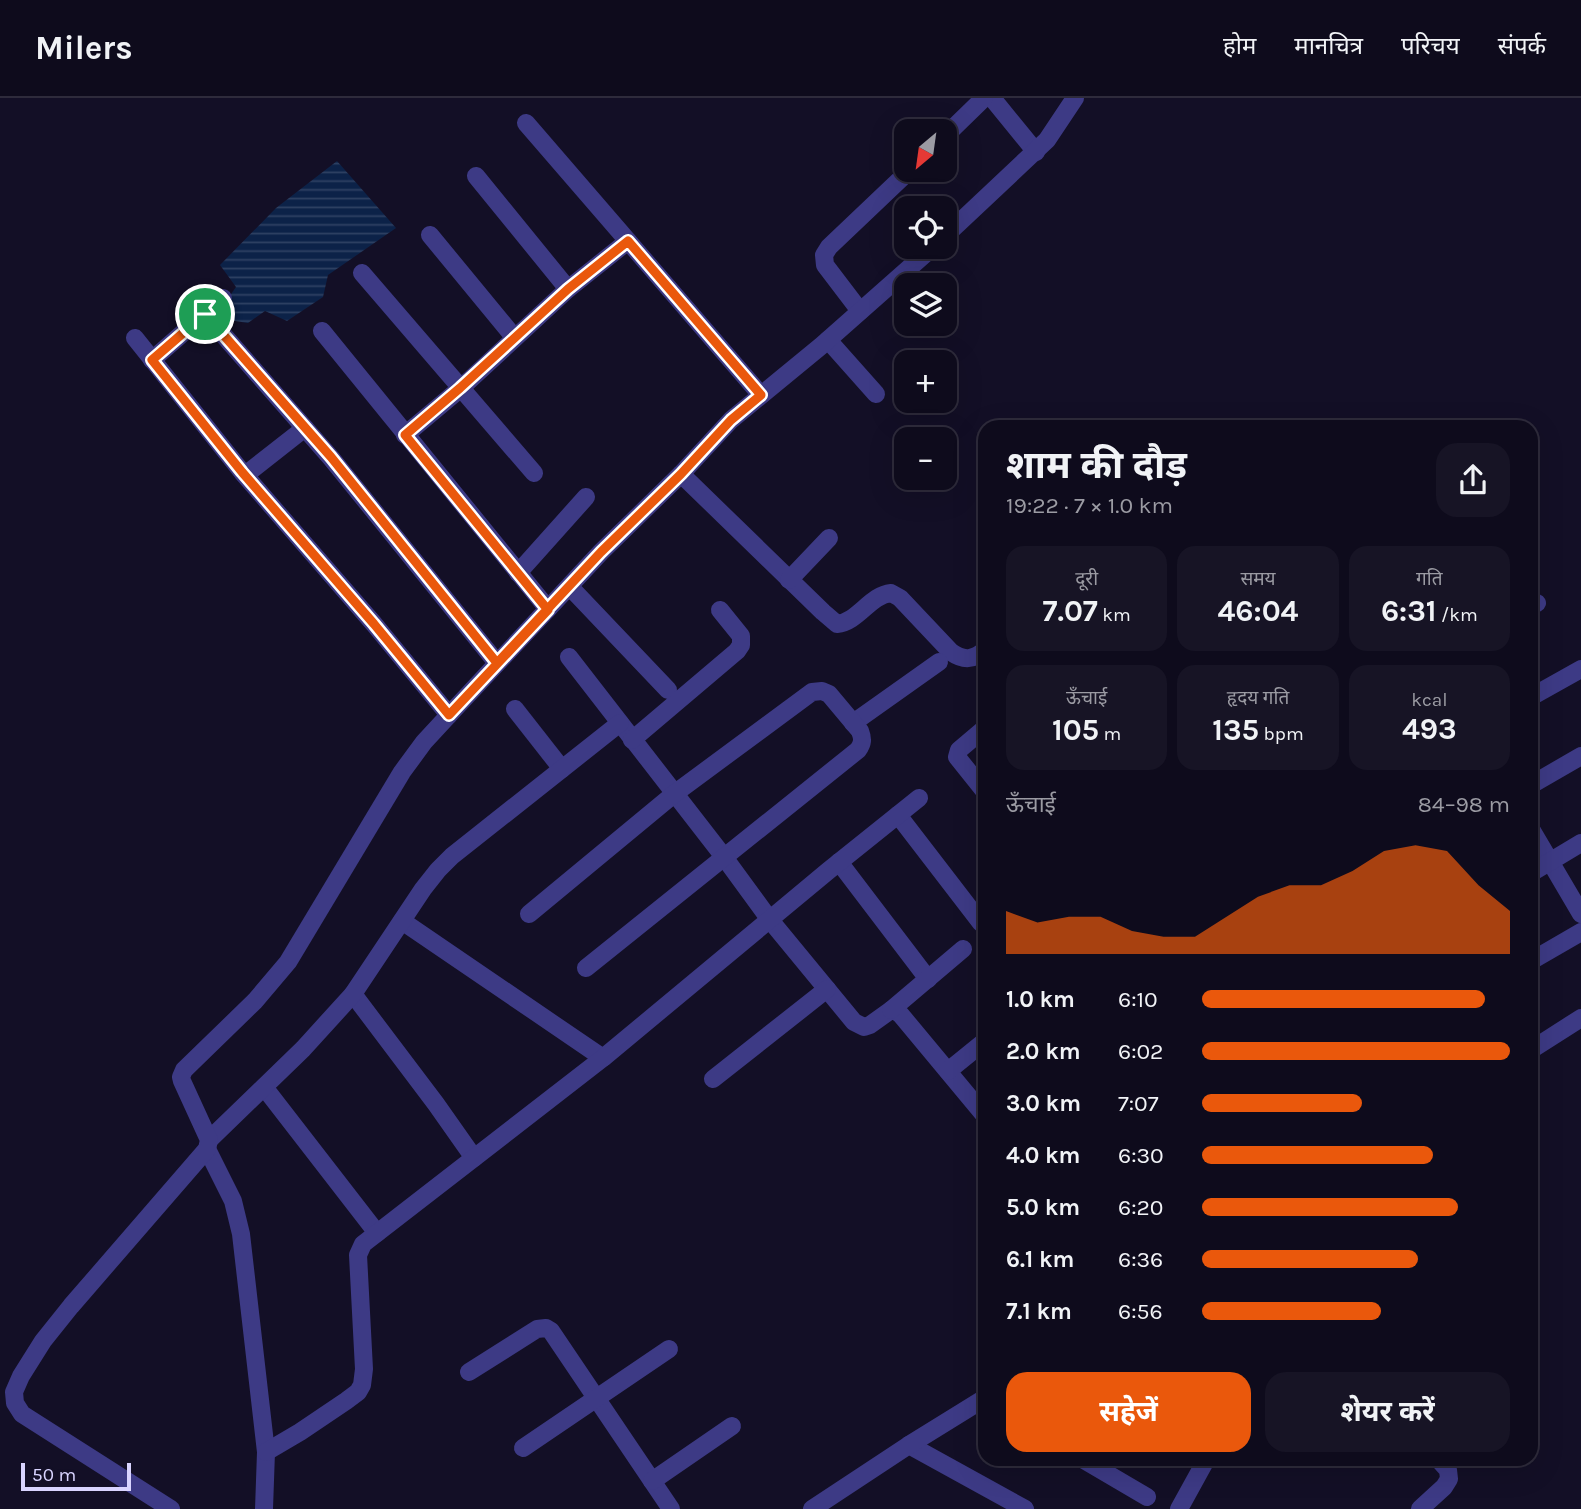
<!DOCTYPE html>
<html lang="hi">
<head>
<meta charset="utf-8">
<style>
  :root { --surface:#0e0b1c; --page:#171425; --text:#f1f3f6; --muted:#9b9ba3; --line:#2e2b3b; --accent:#ea580c }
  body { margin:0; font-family:Karla,"Noto Sans Devanagari",sans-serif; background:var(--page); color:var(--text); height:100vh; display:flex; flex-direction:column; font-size:26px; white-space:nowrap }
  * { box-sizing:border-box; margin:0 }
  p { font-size:23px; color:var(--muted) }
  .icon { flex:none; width:38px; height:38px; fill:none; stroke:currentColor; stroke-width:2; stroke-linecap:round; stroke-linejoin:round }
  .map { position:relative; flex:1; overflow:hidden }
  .details { position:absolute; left:978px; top:322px; width:560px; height:1046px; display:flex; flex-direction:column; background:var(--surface); border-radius:21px; box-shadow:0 7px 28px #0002,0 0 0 2px var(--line) }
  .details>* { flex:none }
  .needle { width:46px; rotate:209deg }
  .fabs { position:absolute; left:894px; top:21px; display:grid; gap:14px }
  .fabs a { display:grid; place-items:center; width:63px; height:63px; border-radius:14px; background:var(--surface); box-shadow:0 7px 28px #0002,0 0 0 2px var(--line); font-size:35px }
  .scale { position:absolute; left:21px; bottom:18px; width:110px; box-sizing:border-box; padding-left:7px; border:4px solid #d9d4ff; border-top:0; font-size:19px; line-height:24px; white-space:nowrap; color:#d9d4ff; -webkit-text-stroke:5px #130f26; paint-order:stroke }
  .pin { position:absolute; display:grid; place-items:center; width:60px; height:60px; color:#fff; margin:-30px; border:4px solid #fff; border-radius:50%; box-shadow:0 2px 7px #0007 }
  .round { display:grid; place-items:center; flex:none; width:74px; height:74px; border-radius:21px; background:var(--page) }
  .head { display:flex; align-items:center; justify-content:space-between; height:119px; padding:0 28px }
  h1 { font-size:38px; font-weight:700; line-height:52px }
  .metrics { display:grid; grid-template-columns:repeat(3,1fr); gap:10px; height:119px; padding:7px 28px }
  .metrics div { display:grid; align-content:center; border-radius:18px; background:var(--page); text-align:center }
  .metrics b { font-size:30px; font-weight:700 }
  .metrics small { font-size:19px; font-weight:400 }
  .metrics p { font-size:19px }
  .chart { height:196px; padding:14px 28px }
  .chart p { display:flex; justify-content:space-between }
  .chart svg { width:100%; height:126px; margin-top:7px; fill:var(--accent); opacity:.7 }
  .action { display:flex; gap:14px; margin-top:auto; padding:14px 28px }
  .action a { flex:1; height:80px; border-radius:21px; background:var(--accent); color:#fff; font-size:28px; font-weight:700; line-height:80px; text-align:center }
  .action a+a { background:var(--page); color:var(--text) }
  ul { padding:0 28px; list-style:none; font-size:23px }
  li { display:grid; grid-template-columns:112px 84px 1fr; align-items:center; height:52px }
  li i { height:18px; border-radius:9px; background:var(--accent) }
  header { display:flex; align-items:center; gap:42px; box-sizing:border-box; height:98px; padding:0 35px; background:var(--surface); border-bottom:2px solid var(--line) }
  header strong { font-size:33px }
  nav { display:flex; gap:38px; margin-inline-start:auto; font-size:24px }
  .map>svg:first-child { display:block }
  .water { fill:url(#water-rules) }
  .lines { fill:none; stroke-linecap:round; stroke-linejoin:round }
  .minor { stroke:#3d3a85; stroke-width:18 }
  .route-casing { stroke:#fff; stroke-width:14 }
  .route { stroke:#ea580c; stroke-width:9 }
</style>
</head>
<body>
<header>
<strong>Milers</strong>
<nav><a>होम</a><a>मानचित्र</a><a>परिचय</a><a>संपर्क</a></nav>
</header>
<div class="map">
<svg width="1581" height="1411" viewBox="0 0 1581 1411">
  <defs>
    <pattern id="water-rules" width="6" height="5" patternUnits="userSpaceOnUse" patternTransform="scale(1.75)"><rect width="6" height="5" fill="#0c2248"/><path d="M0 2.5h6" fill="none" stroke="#2f4163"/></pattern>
  </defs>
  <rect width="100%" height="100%" fill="#130f26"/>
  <path class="water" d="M 337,63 L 396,130 L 328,177 L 323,199 L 287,223 L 265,213 L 248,225 L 235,223 L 219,213 L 236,189 L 220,167 L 276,110 Z"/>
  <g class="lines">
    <g class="minor">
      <path d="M 992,0 L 1036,54"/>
      <path d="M 526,25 L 761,297"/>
      <path d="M 945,38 L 984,0"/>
      <path d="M 430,137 L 514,239"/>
      <path d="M 945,138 L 1047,42 L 1075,0"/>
      <path d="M 362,175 L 534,375"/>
      <path d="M 568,191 L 628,143"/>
      <path d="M 860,213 L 825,167 L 824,157 L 829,149 L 910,72"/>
      <path d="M 205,216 L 331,360 L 497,565"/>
      <path d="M 322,233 L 548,511"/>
      <path d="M 135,240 L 242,374 L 374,526 L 449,617"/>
      <path d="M 828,242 L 876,296"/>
      <path d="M 152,262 L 223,200"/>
      <path d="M 405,337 L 461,290 L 568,191 L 476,78"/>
      <path d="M 681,376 L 823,514 L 837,526 C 858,524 870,497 891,495 L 900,500 L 951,554 C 964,563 973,562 985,552"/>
      <path d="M 245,377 L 305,330"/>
      <path d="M 518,475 L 586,399"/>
      <path d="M 789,482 L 829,440"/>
      <path d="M 570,489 L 668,592"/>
      <path d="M 1531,508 L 1537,505"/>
      <path d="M 569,559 L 724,759 L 770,822 L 854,924 L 864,929 L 870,927 L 891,912 L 896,913 L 901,917 L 985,1018"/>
      <path d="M 1531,599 L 1581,571"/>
      <path d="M 515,611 L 562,671"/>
      <path d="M 853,625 L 939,564"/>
      <path d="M 985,630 L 959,652 L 957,659 L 985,694"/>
      <path d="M 632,642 L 737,553 L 741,547 L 741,538 L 720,512"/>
      <path d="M 1531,687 L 1581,658"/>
      <path d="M 898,717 L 981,825"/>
      <path d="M 1531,731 L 1581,816"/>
      <path d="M 839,764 L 928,881"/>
      <path d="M 1531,775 L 1581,745"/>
      <path d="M 529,816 L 674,696 L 812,594 L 822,593 L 829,596 L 860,633 C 863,641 863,645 858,652 L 586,870"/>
      <path d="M 402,823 L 603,960"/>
      <path d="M 1531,863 L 1581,834"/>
      <path d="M 353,896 L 436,1006 L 474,1060"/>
      <path d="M 891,912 L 963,851"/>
      <path d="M 1531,952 L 1581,920"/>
      <path d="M 948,973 L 985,943"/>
      <path d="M 713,981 L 827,891"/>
      <path d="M 264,989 L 377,1135"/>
      <path d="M 209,1042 L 303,951 L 353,896 L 423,791 L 438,772 L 452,758 L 620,625"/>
      <path d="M 207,1051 L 233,1103 L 241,1136 L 266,1354 L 264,1411"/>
      <path d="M 469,1274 L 537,1231 L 546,1230 L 551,1233 L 671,1411"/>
      <path d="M 909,1347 L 1025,1411"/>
      <path d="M 523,1350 L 669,1251"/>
      <path d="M 266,1354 L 300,1334 L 346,1303 L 358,1294 L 362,1287 L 364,1271 L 358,1157 L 363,1146 L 603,960 L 828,773 L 919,700"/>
      <path d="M 1084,1362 L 1147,1399"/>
      <path d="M 652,1383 L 732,1328"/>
      <path d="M 171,1411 L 22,1316 L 15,1305 L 14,1294 L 21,1278 L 43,1243 L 71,1208 L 207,1051 L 209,1042 L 182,983 L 181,979 L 184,972 L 255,903 L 288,864 L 402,674 L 424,644 L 449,617 L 601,454 L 681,376 L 731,322 L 821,248 L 933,149"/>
      <path d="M 812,1411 L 909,1347 L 985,1300"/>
      <path d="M 1179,1411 L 1206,1362"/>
      <path d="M 1420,1411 L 1444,1389 L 1449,1381 L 1448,1372 L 1439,1362"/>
    </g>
  </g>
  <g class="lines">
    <defs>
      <path id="route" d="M 205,216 L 331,359 L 497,565 L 601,454 L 681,376 L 731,322 L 761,297 L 628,143 L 568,191 L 460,290 L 405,337 L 548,512 L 449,617 L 374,526 L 242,374 L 152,262 L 205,216"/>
    </defs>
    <use href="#route" class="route-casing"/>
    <use href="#route" class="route"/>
  </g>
</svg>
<div class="fabs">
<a><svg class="needle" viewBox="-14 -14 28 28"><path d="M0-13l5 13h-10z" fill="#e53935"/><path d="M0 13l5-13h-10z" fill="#9b9ba3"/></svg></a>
<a><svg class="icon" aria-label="locate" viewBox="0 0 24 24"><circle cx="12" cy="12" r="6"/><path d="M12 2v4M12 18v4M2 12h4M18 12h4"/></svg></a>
<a><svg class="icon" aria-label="layers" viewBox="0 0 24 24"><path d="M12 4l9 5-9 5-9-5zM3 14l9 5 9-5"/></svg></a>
<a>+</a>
<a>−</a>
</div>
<div class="scale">50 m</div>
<div class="pin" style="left:205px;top:216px;background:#1e9e55"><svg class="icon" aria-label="arrive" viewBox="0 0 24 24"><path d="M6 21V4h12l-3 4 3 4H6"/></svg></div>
<section class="details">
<div class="head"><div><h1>शाम की दौड़</h1><p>19:22 · 7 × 1.0 km</p></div><a class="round"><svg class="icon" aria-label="share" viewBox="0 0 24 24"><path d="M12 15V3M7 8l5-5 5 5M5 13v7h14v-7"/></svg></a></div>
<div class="metrics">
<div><p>दूरी</p><b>7.07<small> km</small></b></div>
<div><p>समय</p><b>46:04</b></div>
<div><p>गति</p><b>6:31<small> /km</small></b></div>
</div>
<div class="metrics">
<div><p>ऊँचाई</p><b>105<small> m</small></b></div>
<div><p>हृदय गति</p><b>135<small> bpm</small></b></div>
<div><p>kcal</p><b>493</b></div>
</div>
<div class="chart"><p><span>ऊँचाई</span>84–98 m</p>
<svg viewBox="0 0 160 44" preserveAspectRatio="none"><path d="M0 44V29L10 33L20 31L30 31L40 36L50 38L60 38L70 31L80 24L90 20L100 20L110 15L120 8L130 6L140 8L150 20L160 29V44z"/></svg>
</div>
<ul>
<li><b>1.0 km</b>6:10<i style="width:92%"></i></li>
<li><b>2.0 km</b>6:02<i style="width:100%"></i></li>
<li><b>3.0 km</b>7:07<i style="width:52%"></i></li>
<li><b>4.0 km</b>6:30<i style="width:75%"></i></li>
<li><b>5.0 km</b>6:20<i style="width:83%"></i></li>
<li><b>6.1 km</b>6:36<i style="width:70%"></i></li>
<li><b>7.1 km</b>6:56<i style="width:58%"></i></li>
</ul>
<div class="action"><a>सहेजें</a><a>शेयर करें</a></div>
</section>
</div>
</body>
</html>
